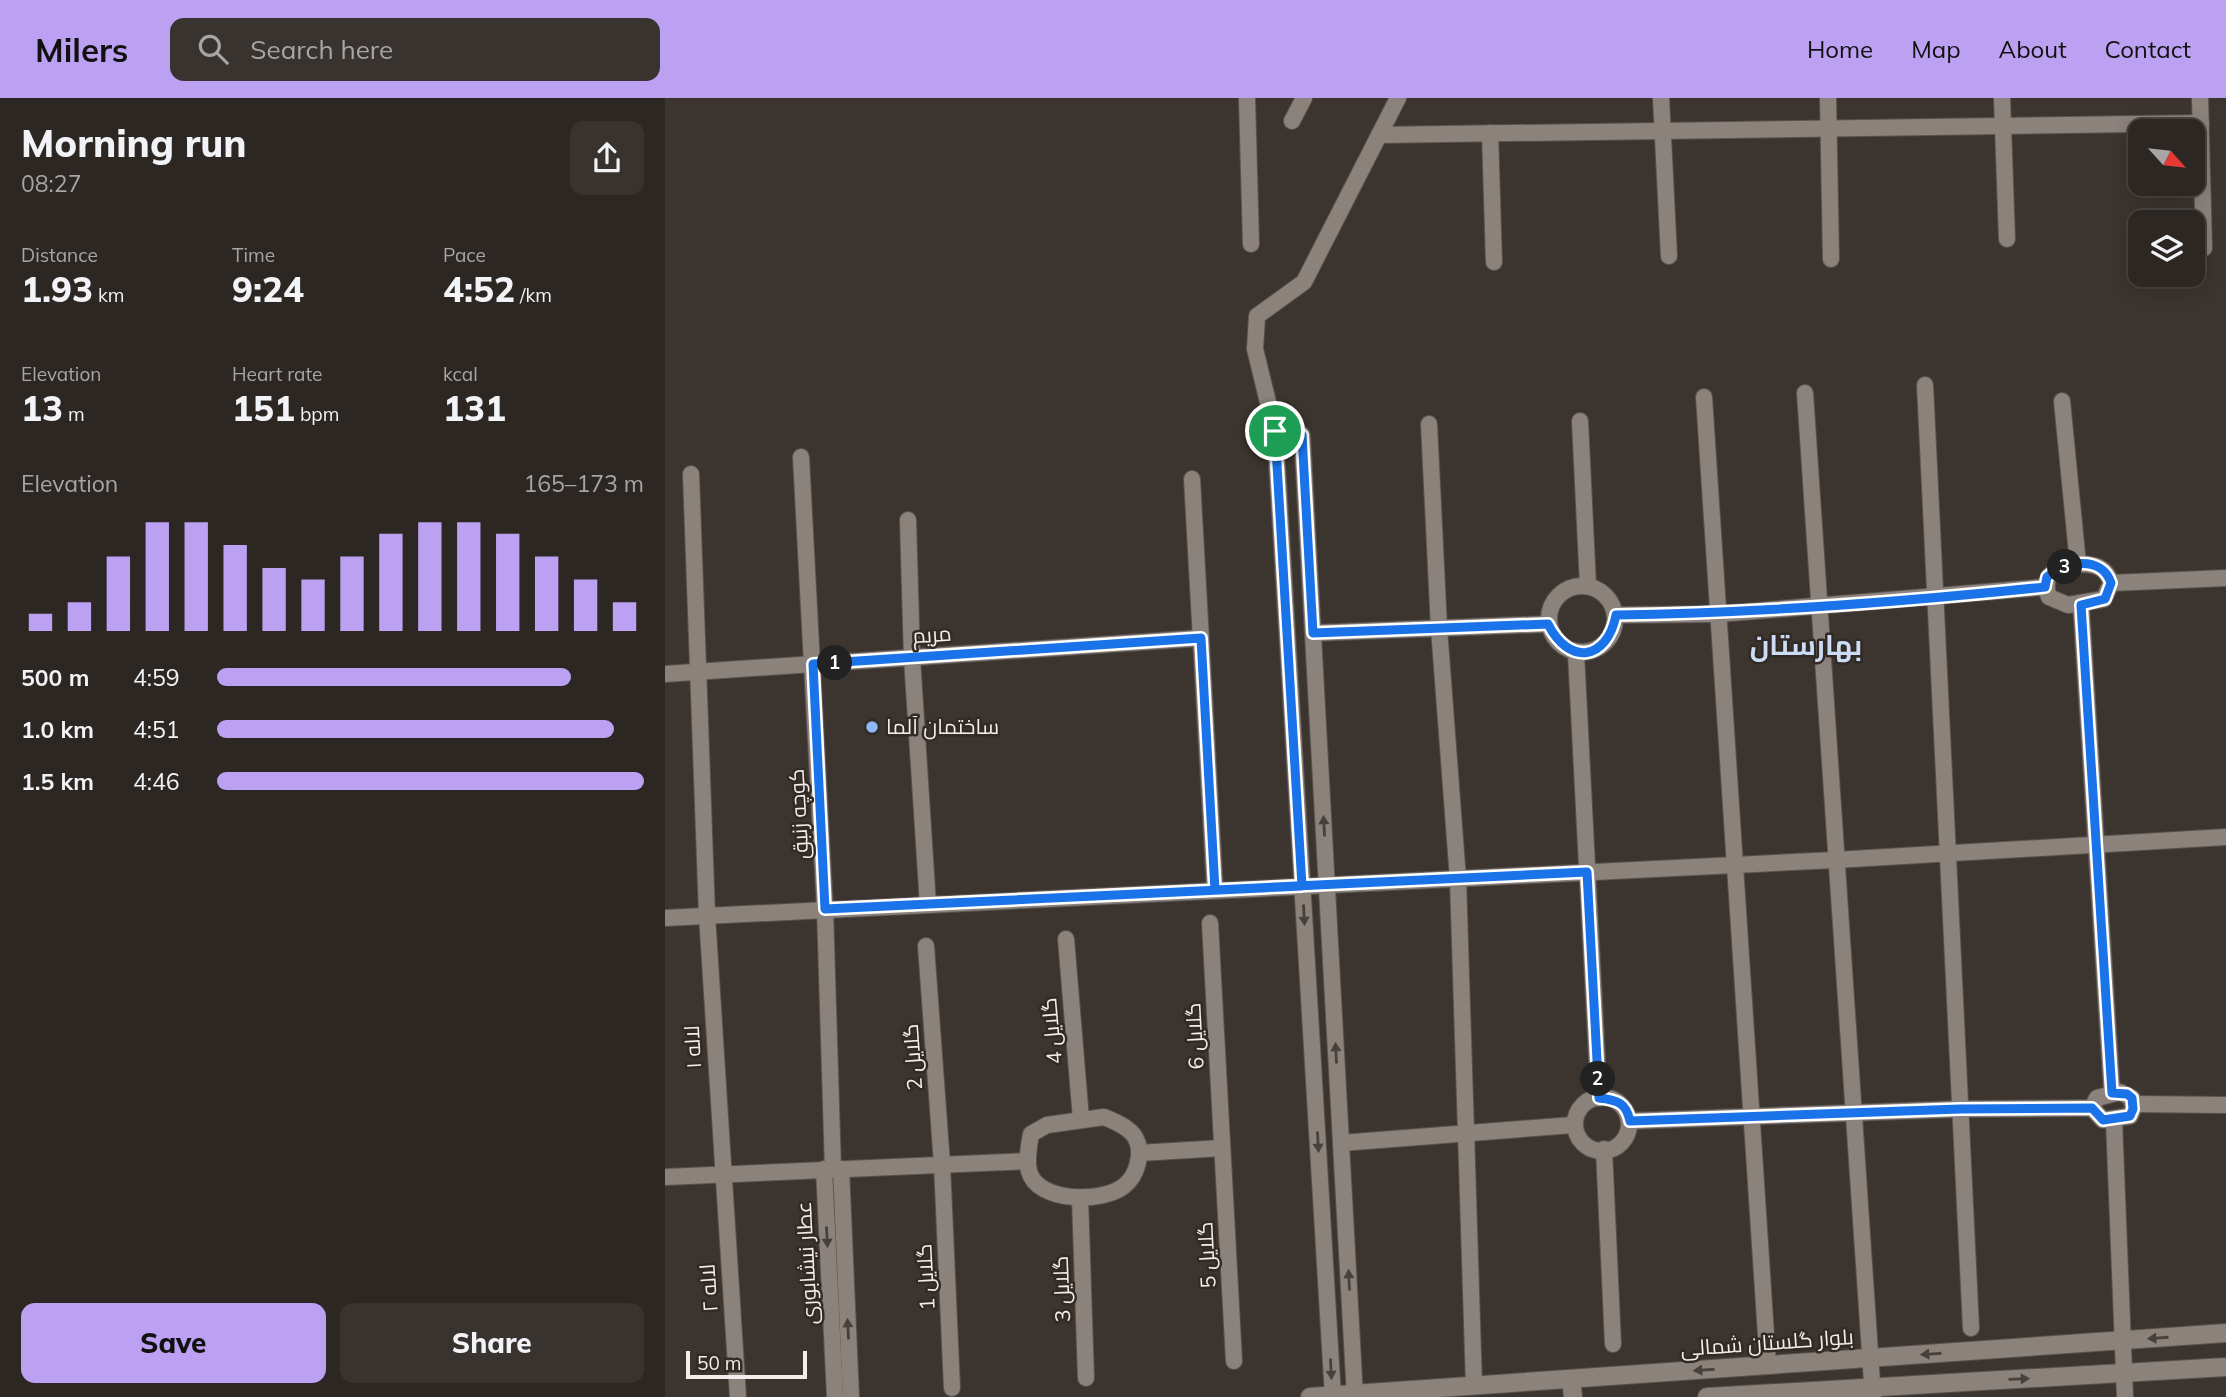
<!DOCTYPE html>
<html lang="en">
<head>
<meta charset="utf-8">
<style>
  :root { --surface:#2d2723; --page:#393330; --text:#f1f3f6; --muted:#a7a5a6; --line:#484441; --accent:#bca0f2 }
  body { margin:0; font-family:Mulish,Cairo,sans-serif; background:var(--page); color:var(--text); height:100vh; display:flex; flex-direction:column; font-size:26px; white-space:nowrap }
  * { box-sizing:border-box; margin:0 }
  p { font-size:23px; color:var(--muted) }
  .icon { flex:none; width:38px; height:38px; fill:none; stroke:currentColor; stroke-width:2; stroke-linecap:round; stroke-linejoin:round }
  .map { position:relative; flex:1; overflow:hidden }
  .sheet { display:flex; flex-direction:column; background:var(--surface); width:665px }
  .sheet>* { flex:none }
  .needle { width:46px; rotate:117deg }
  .controls { position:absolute; left:1463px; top:21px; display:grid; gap:14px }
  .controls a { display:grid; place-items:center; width:77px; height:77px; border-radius:14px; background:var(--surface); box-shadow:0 4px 18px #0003,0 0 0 2px var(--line); font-size:35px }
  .scale { position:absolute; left:21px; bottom:18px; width:121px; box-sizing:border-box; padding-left:7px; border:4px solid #f3eeeb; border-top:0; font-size:19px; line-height:24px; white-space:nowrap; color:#f3eeeb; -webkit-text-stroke:5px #322a25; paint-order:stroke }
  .pin { position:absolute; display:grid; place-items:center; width:60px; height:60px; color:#fff; margin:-30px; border:4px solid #fff; border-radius:50%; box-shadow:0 2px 7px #0007 }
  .km { position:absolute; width:35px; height:35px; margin:-18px; border-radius:50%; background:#222; color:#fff; font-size:19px; line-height:35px; text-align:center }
  .round { display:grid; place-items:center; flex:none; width:74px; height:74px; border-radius:14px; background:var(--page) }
  .head { display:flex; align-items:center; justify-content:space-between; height:119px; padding:0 21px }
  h1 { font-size:38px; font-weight:800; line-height:52px }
  .stats { display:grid; grid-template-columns:repeat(3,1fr); gap:10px; height:119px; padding:7px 21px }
  .stats div { display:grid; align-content:center }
  .stats b { font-size:35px; font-weight:800 }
  .stats small { font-size:19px; font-weight:400 }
  .stats p { font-size:19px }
  .chart { height:196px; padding:14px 21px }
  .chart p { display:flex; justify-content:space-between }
  .chart svg { width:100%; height:126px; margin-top:7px; stroke:var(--accent); stroke-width:6 }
  .primary-button { display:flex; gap:14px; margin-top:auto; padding:14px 21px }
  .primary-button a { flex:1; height:80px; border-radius:14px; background:var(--accent); color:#111; font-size:28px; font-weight:800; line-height:80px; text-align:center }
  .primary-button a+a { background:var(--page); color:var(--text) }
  ul { padding:0 21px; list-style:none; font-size:23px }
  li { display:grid; grid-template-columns:112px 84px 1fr; align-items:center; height:52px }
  li i { height:18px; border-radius:9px; background:var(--accent) }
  header { display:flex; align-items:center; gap:42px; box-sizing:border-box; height:98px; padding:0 35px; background:var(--accent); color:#111 }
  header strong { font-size:33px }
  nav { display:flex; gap:38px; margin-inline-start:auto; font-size:24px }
  .search { width:490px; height:63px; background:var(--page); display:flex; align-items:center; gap:18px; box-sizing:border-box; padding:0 24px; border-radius:14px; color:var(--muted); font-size:26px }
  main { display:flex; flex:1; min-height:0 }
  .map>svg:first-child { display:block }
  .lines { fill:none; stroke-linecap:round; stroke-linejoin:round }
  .street-casing { stroke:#59534e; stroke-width:18 }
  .secondary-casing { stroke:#59534e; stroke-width:20 }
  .street { stroke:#8b827c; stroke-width:16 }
  .secondary { stroke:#8b827c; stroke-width:18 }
  .oneway { fill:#48403b }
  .route-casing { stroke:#fff; stroke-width:14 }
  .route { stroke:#1a73e8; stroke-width:9 }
  .poi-dot { fill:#90b8fd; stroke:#322a25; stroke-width:2.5 }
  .labels { text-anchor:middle; stroke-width:5; stroke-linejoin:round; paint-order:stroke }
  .street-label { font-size:21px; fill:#f3eeeb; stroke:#322a25 }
  .poi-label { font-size:21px; fill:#f3eeeb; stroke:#322a25; text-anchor:start }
  .district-label { font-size:28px; font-weight:bold; fill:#ccdcf6; stroke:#322a25 }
</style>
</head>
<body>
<header>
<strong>Milers</strong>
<div class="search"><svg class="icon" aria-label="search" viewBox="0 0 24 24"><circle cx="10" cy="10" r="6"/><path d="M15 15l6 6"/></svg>Search here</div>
<nav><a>Home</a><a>Map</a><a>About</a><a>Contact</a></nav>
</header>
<main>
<section class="sheet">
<div class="head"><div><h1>Morning run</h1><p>08:27</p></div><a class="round"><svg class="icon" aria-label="share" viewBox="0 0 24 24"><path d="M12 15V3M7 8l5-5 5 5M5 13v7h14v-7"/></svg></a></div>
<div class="stats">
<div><p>Distance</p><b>1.93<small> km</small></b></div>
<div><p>Time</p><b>9:24</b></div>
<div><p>Pace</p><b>4:52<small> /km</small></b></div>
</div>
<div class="stats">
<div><p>Elevation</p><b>13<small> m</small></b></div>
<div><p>Heart rate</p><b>151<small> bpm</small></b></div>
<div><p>kcal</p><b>131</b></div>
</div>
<div class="chart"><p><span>Elevation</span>165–173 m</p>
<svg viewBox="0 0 160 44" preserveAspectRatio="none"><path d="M5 44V38M15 44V34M25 44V18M35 44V6M45 44V6M55 44V14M65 44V22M75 44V26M85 44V18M95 44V10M105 44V6M115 44V6M125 44V10M135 44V18M145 44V26M155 44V34"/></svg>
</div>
<ul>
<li><b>500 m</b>4:59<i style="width:83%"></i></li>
<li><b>1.0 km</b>4:51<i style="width:93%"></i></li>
<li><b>1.5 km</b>4:46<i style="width:100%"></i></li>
</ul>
<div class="primary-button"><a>Save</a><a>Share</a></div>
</section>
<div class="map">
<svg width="1561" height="1299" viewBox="0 0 1561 1299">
  <rect width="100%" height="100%" fill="#3c342f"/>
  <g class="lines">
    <defs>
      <g id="street">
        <path d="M 582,0 L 586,146"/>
        <path d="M 996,0 L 1004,158"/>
        <path d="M 1163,0 L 1166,161"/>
        <path d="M 1337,0 L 1342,141"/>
        <path d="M 1535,0 L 1539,150"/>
        <path d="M 627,23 L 639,0"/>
        <path d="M 825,35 L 829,164"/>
        <path d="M 714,37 L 1536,25"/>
        <path d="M 1260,287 L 1306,1230"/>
        <path d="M 1140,295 L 1208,1299"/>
        <path d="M 1039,299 L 1103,1267"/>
        <path d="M 1397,303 L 1413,466"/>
        <path d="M 915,323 L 923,488"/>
        <path d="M 764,326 L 774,530 L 793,781 L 809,1288"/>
        <path d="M 610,333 L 628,329 L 637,337 L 690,1299"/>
        <path d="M 136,359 L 160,812 L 168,1071"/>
        <path d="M 26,376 L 42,817 L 73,1299"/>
        <path d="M 527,381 L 550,792"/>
        <path d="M 243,422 L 247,560 L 263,807"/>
        <path d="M 1413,466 C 1429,466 1441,468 1446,485 L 1439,501 L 1403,507 L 1384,499 C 1375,475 1393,470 1413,466 Z"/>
        <path d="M 1446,485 L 1561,480"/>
        <circle cx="917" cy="521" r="33"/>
        <path d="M 1416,507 L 1447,995"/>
        <path d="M 951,517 L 1054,516 L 1380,489"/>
        <path d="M 648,535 L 883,526"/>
        <path d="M 911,555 L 934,1000"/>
        <path d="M 0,576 L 536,540"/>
        <path d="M 0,820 L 1170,762 L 1561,739"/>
        <path d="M 545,825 L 569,1263"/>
        <path d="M 401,841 L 416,1021"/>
        <path d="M 261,848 L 277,1066 L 287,1290"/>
        <path d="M 1455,994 L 1467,1000 L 1468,1011 L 1465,1018 L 1438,1022 L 1427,1010 L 1432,1000 Z"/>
        <circle cx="937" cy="1026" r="27"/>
        <path d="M 1469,1006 L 1561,1007"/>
        <path d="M 439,1019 C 449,1023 464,1029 470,1039 C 479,1054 472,1078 459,1088 C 438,1105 372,1105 364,1073 C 361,1061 364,1048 366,1036 L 382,1027 Z"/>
        <path d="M 1449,1022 L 1460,1299"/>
        <path d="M 965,1023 L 1295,1011 L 1427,1010"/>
        <path d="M 676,1045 L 908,1027"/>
        <path d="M 939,1051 L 948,1246"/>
        <path d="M 474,1055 L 557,1050"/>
        <path d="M 159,1071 L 170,1299"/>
        <path d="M 176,1071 L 186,1299"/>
        <path d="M 0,1079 L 363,1063"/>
        <path d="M 415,1100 L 421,1280"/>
        <path d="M 668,1299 L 610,333 L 590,251 L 592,218 L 639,184 L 733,0"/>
      </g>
      <g id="secondary">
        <path d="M 906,1281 L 908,1299"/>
        <path d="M 645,1299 L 1561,1235"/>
        <path d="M 1042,1299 L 1561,1269"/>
      </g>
    </defs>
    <use href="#street" class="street-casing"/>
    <use href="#secondary" class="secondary-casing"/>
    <use href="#street" class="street"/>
    <use href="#secondary" class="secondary"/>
  </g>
  <defs><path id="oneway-solid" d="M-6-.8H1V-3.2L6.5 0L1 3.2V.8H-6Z" transform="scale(1.75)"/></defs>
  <g class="oneway">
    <use href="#oneway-solid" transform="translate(659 728) rotate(-93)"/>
    <use href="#oneway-solid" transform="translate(639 817) rotate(87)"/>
    <use href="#oneway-solid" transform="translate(671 955) rotate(-93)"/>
    <use href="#oneway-solid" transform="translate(653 1044) rotate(87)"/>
    <use href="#oneway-solid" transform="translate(162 1139) rotate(87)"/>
    <use href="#oneway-solid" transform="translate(684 1182) rotate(-93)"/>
    <use href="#oneway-solid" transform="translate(183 1231) rotate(-93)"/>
    <use href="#oneway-solid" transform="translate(1493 1240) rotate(176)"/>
    <use href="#oneway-solid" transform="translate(1266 1256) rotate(176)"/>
    <use href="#oneway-solid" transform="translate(666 1271) rotate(87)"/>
    <use href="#oneway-solid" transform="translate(1039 1272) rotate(176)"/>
    <use href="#oneway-solid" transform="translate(1354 1281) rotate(-2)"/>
  </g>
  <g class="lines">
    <defs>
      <path id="route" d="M 610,333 L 637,788 L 160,811 L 148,566 L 536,540 L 550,792 C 674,786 798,780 922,774 L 934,1000 C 953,1002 961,1005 965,1023 L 1295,1011 L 1427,1010 L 1438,1022 L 1465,1018 L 1468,1011 L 1467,1000 L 1462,996 L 1447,995 L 1416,507 L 1440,501 L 1446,485 C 1437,457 1400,463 1382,479 L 1380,489 C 1237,504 1094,515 951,517 C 942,563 904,568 883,526 L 648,535 L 637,337 L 628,329 L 610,333"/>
    </defs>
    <use href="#route" class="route-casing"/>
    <use href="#route" class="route"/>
  </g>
  <circle class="poi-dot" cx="207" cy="629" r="7"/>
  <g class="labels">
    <g class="street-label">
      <text transform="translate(267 537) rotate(-4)" y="7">مریم</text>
      <text transform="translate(134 716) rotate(-93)" y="7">کوچه زنبق</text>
      <text transform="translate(387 933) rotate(-95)" y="7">گلایل 4</text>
      <text transform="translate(530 938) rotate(-93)" y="7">گلایل 6</text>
      <text transform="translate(28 949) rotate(-93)" y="7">لاله ۱</text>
      <text transform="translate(248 959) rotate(-94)" y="7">گلایل 2</text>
      <text transform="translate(542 1157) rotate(-93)" y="7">گلایل 5</text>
      <text transform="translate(142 1165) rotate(-93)" y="7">عطار نیشابوری</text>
      <text transform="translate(261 1179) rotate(-93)" y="7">گلایل 1</text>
      <text transform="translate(44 1190) rotate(-94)" y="7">لاله ۲</text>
      <text transform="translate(397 1191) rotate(-92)" y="7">گلایل 3</text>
      <text transform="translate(1102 1245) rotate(-4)" y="7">بلوار گلستان شمالی</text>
    </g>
    <g class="poi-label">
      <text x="221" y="636">ساختمان آلما</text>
    </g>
    <g class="district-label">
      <text x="1141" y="557">بهارستان</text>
    </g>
  </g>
</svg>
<div class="controls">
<a><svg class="needle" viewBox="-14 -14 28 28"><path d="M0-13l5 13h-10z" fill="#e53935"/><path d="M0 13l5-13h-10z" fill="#a7a5a6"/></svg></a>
<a><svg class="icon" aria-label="layers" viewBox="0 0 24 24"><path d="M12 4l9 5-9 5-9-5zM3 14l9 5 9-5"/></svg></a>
</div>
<div class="scale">50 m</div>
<div class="pin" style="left:610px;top:333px;background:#1e9e55"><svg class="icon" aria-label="arrive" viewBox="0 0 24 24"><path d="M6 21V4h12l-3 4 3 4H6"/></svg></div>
<b class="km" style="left:170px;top:565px">1</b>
<b class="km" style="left:933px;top:981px">2</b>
<b class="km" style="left:1400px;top:469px">3</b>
</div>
</main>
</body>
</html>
